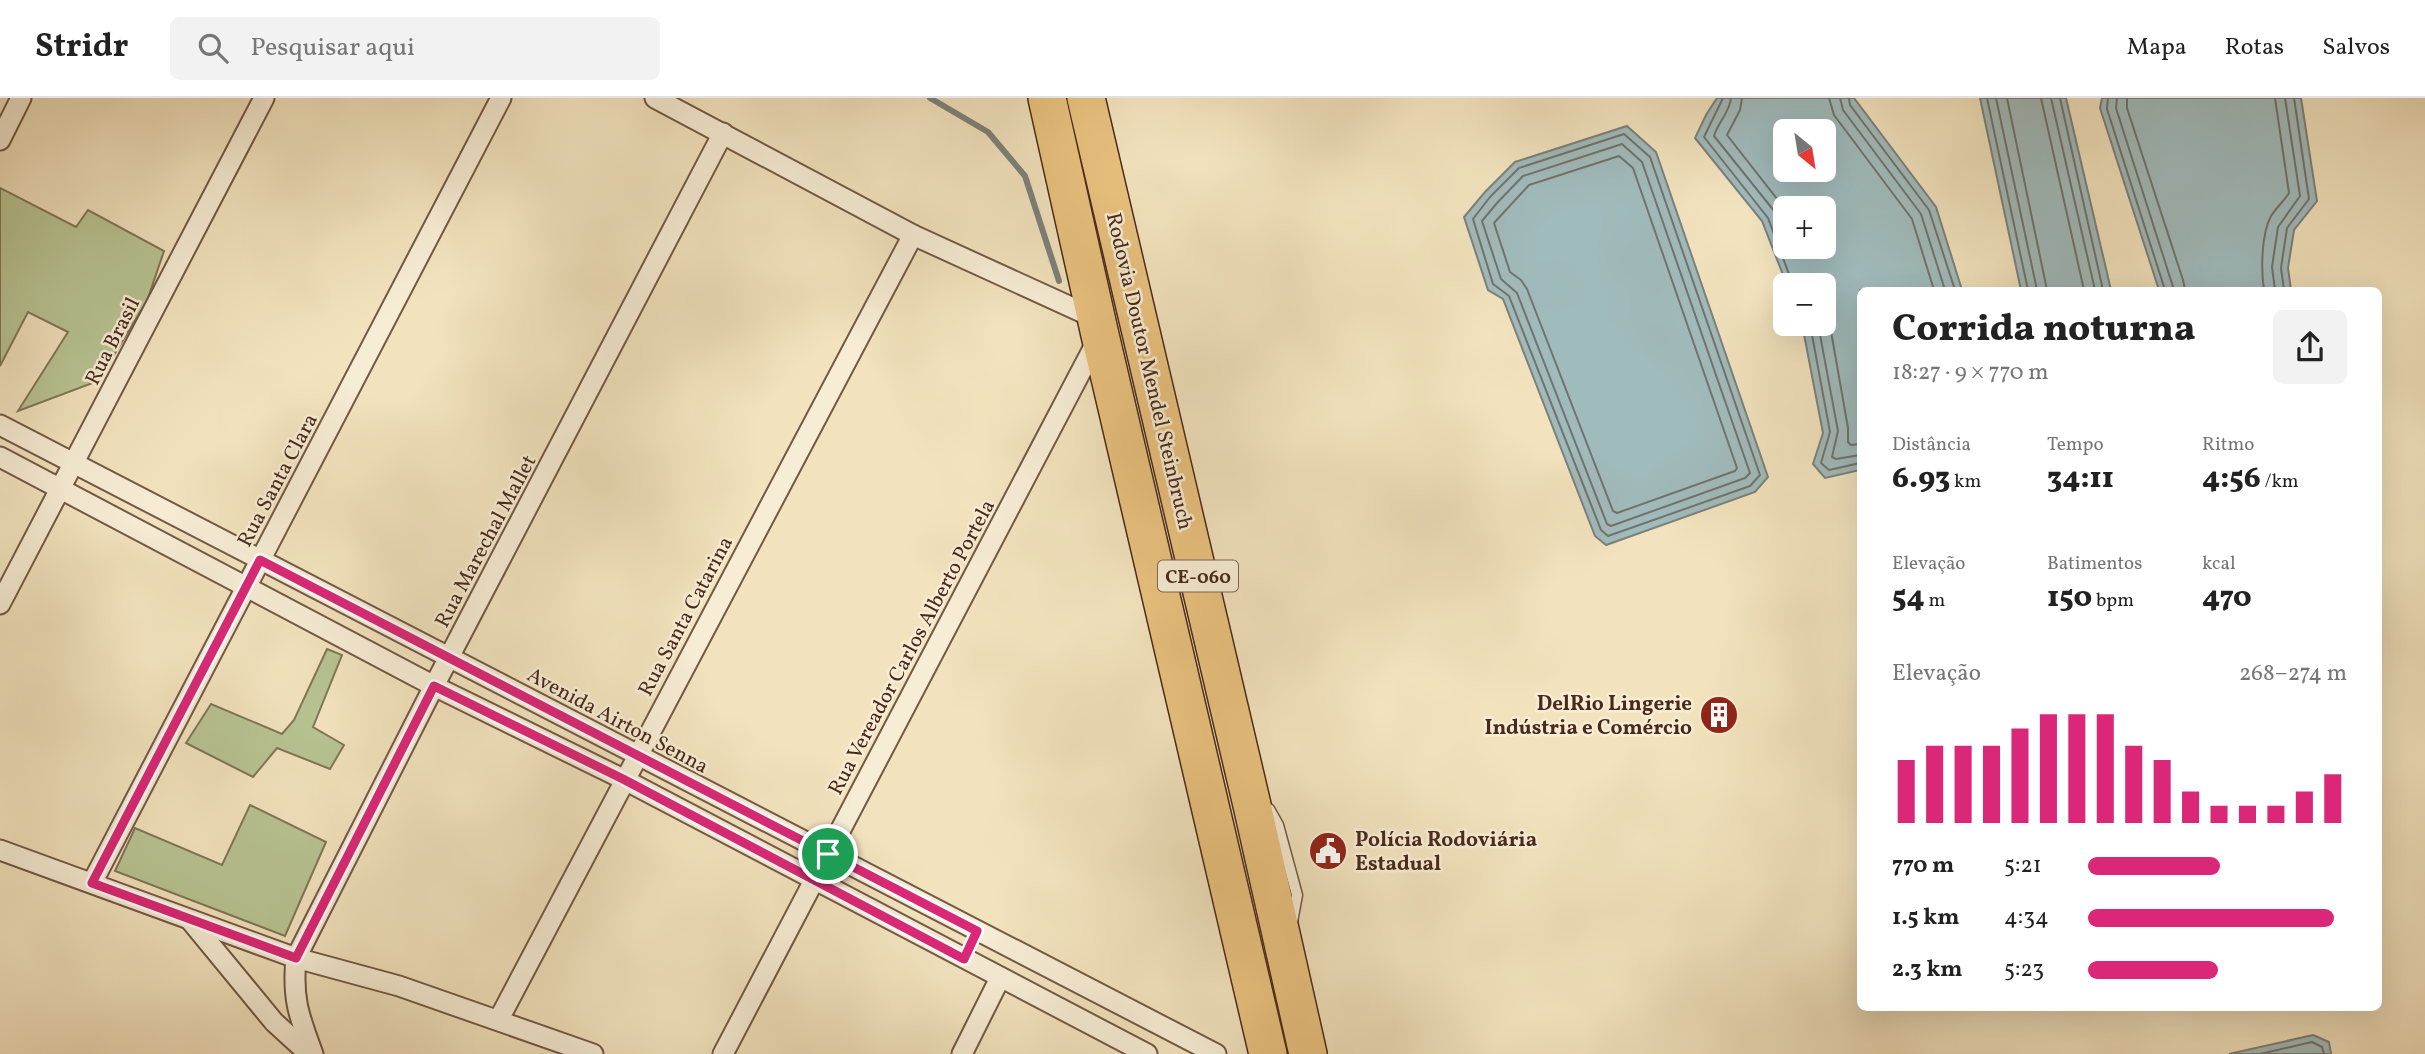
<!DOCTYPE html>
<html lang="pt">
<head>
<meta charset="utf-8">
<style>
  :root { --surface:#fff; --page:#f2f2f2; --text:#222; --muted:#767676; --line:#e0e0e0; --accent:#db2777 }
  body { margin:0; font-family:Vollkorn,serif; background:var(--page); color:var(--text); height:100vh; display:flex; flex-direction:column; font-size:26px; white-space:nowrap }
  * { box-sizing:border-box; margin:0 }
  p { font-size:23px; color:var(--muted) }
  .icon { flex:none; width:38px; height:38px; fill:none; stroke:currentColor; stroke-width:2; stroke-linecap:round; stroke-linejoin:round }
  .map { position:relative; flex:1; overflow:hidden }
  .sheet { position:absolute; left:1857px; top:189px; width:525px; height:724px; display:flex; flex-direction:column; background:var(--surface); border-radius:10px; box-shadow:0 7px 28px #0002 }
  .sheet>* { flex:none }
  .needle { width:46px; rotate:150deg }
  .controls { position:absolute; left:1773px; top:21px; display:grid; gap:14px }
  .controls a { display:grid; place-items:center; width:63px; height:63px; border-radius:10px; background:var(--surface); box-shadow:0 7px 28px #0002; font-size:35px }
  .pin { position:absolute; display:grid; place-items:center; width:60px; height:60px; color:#fff; margin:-30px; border:4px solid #fff; border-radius:50%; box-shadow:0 2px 7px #0007 }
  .round { display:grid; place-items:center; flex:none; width:74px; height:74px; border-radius:10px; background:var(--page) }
  .headline { display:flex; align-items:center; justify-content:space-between; height:119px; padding:0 35px }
  h1 { font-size:38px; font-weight:800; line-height:52px }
  .stats { display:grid; grid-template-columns:repeat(3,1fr); gap:10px; height:119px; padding:7px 35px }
  .stats div { display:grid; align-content:center }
  .stats b { font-size:30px; font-weight:800 }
  .stats small { font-size:19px; font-weight:400 }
  .stats p { font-size:19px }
  .chart { height:196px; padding:14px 35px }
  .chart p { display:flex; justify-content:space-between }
  .chart svg { width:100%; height:126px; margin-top:7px; stroke:var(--accent); stroke-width:6 }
  ul { padding:0 35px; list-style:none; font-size:23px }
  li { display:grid; grid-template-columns:112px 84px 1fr; align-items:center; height:52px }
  li i { height:18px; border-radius:9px; background:var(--accent) }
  header { display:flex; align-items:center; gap:42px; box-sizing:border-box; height:98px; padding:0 35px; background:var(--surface); border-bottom:2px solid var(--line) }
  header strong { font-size:33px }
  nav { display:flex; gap:38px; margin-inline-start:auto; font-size:24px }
  .search { width:490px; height:63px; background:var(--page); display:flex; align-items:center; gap:18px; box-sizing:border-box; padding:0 24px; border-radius:10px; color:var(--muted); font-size:26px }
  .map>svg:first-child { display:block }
  .green { fill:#b8c493; stroke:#807657; stroke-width:2 }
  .water { fill:#a0bbbc; stroke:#7d817c; stroke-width:2; fill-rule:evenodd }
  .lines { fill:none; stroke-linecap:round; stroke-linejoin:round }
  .shore { stroke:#74726c; stroke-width:2 }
  .stream { stroke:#7d817c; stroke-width:6 }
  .lane-casing { stroke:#735844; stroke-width:13 }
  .street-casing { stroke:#735844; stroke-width:23 }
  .highway-casing { stroke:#49291b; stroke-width:40 }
  .lane { stroke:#f7edd5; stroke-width:10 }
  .street { stroke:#f7edd5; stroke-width:19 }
  .highway { stroke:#e9c27f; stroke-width:37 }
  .route-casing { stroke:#fff; stroke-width:14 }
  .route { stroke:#db2777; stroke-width:9 }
  .labels { text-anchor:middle; stroke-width:5; stroke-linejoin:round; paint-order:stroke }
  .shield { fill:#f7edd5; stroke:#7d6453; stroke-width:2 }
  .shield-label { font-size:19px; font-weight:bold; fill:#49291b }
  .street-label { font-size:21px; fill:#49291b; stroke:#f7edd5 }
  .poi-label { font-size:21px; font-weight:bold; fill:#49291b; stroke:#f7edd5; text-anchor:end }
</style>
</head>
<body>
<header>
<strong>Stridr</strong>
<div class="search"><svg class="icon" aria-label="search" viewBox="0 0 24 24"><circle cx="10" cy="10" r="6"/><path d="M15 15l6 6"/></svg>Pesquisar aqui</div>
<nav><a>Mapa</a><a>Rotas</a><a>Salvos</a></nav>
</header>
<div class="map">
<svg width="2425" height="956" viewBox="0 0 2425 956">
  <rect width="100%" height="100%" fill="#f2e3be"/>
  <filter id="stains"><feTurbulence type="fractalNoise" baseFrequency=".00286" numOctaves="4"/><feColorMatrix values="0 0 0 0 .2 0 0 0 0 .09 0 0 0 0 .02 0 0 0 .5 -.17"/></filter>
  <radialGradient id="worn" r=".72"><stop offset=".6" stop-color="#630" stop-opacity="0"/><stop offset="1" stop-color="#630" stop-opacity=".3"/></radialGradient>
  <g class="green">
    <path d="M 0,90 L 76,129 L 88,112 L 164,153 L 147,203 L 98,283 L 18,313 L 68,234 L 28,214 L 0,268 Z"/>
    <path d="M 327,551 L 342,557 L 313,629 L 344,647 L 330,671 L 277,650 L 253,679 L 186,645 L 211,606 L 282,636 L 294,622 Z"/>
    <path d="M 250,707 L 326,744 L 285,838 L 115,773 L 135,730 L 222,767 Z"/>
  </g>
  <g class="water">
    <path d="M 1717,0 L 1854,0 L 1936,109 L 1962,192 L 1860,192 L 1860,372 L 1825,380 L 1813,366 L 1823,335 L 1802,226 L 1824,226 L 1824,187 L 1787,187 L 1762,123 L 1695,40 L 1706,17 ZM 1824,33 L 1824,72 L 1785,72 L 1785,33 ZM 1824,110 L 1824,149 L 1785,149 L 1785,110 Z"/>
    <path d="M 1980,0 L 2066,0 L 2111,192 L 2021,192 Z"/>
    <path d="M 2102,0 L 2301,0 L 2317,103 L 2294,132 L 2288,170 L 2291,192 L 2159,192 L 2100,10 Z"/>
    <path d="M 1627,28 L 1656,54 L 1768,379 L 1755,394 L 1606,447 L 1595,438 L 1503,201 L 1488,192 L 1464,119 L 1485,94 L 1515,64 Z"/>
    <path d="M 2313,937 L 2329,944 L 2331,956 L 2229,956 Z"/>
  </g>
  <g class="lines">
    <g class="shore">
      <path d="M 1723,0 L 1704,39 L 1768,120 L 1793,187"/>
      <path d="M 1731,0 C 1730,14 1718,24 1714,38 L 1775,114 L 1785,138"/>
      <path d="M 1742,0 L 1740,12 L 1727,37 L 1785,111"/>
      <path d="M 1829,0 L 1834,17 L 1912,121 L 1934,192"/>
      <path d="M 1840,0 L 1843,12 L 1921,116 L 1945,192"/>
      <path d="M 1849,0 L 1850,7 L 1929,112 L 1955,192"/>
      <path d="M 1987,0 L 2028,192"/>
      <path d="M 1996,0 L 2037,192"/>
      <path d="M 2007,0 L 2047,192"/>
      <path d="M 2041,0 L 2084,192"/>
      <path d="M 2051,0 L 2095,192"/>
      <path d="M 2060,0 L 2103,192"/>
      <path d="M 2108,0 L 2107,11 L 2165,192"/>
      <path d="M 2117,0 L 2116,10 L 2174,192"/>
      <path d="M 2127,0 L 2127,10 L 2183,182 L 2185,192"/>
      <path d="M 1624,36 L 1650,59 L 1760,377 L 1750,388 L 1608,438 L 1601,432 L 1509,198 L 1493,186 L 1473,121 L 1490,99 L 1519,70 Z"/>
      <path d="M 1622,46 L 1642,64 L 1750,375 L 1745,380 L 1611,428 L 1607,426 L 1517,195 L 1501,181 L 1482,123 L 1497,105 L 1523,78 Z"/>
      <path d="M 1619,58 L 1633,70 L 1737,370 L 1735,373 L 1617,415 L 1613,413 L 1527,191 L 1521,182 L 1510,174 L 1494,125 L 1529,87 Z"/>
      <path d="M 2264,192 C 2261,172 2261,137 2271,118 C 2276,110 2284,103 2289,95 L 2275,0"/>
      <path d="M 2275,192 L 2272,169 L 2278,129 L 2300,98 L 2285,0"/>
      <path d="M 2284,192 L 2281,170 L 2287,130 L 2309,101 L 2294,0"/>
      <path d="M 1824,211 L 1829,222 L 1848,330 L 1848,344 L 1851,347 L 1860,346"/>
      <path d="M 1810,226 L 1830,334 L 1821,365 L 1829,372 L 1860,365"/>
      <path d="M 1818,226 L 1838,333 L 1832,359 L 1836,361 L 1860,357"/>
      <path d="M 2260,956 L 2312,944 L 2322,949 L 2324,956"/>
    </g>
    <path class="stream" d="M 930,0 L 988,34 L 1025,78 L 1059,183"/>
    <defs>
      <path id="lane" d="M 1269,711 L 1278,727 L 1297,797 L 1292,824"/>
      <g id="street">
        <path d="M 655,0 L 913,137 L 1097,221"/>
        <path d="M 0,42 L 21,0"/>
        <path d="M 0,327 L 1216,956"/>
        <path d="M 0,359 L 434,588 L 623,681 L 1147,956"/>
        <path d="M 0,506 L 264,0"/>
        <path d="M 0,752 L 296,860 L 399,888 L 593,956"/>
        <path d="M 92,785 L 501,0"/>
        <path d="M 190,822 L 274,924 L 309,956"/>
        <path d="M 499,921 L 913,137"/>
        <path d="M 313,956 C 299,918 292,901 296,860 L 434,588 L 723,35"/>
        <path d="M 723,956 L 1098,241"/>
        <path d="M 962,956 L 1000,880"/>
      </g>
      <g id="highway">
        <path d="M 1047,0 L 1100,237 L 1268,956"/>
        <path d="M 1086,0 L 1252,707 L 1308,956"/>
      </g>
    </defs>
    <use href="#lane" class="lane-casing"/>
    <use href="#street" class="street-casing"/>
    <use href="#highway" class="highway-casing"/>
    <use href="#lane" class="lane"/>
    <use href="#street" class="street"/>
    <use href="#highway" class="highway"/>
  </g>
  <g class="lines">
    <defs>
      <path id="route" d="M 260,462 L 977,833 L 964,861 L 623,681 L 434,588 L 296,860 L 92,785 Z"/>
    </defs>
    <use href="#route" class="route-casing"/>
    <use href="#route" class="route"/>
  </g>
  <defs>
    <symbol id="building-disc" viewBox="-11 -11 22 22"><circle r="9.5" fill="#8f2418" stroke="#f7edd5"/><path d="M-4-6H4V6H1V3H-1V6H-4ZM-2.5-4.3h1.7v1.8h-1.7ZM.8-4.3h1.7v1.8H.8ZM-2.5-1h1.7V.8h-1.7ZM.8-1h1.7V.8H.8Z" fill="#fff"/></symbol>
    <symbol id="civic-disc" viewBox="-11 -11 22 22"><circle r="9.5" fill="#8f2418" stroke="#f7edd5"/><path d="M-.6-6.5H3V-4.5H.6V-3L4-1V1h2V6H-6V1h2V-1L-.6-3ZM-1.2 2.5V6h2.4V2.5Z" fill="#fff"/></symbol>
  </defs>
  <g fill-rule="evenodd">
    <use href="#building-disc" x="1697" y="595" width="44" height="44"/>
    <use href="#civic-disc" x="1306" y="731" width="44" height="44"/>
  </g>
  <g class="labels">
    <rect class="shield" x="1158" y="462.5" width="80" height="31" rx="5"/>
    <g class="shield-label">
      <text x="1198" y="485">CE-060</text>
    </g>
    <g class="street-label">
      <text transform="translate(112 243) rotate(-63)" y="7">Rua Brasil</text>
      <text transform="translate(1150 273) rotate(77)" y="7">Rodovia Doutor Mendel Steinbruch</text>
      <text transform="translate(277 382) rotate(-62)" y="7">Rua Santa Clara</text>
      <text transform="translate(485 443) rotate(-62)" y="7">Rua Marechal Mallet</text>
      <text transform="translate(685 518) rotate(-62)" y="7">Rua Santa Catarina</text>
      <text transform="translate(911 549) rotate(-62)" y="7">Rua Vereador Carlos Alberto Portela</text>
      <text transform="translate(618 622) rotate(28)" y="7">Avenida Airton Senna</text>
    </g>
    <g class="poi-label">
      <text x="1692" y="612">DelRio Lingerie<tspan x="1692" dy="24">Indústria e Comércio</tspan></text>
      <text x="1355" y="748" text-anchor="start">Polícia Rodoviária<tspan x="1355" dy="24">Estadual</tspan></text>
    </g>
  </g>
  <rect width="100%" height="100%" filter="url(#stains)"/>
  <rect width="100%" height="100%" fill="url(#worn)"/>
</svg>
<div class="controls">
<a><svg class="needle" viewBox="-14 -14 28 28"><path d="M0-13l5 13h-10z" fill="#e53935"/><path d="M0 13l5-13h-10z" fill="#767676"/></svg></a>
<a>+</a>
<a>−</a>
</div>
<div class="pin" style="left:828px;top:756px;background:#1e9e55"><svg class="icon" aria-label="arrive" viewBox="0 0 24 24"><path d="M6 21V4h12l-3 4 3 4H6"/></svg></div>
<section class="sheet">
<div class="headline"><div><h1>Corrida noturna</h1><p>18:27 · 9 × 770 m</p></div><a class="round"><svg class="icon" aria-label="share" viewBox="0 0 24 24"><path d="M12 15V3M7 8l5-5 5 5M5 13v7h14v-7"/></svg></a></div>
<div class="stats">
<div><p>Distância</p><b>6.93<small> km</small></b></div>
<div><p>Tempo</p><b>34:11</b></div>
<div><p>Ritmo</p><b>4:56<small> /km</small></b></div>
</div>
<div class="stats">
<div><p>Elevação</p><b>54<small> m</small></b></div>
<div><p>Batimentos</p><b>150<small> bpm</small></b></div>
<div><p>kcal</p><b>470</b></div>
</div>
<div class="chart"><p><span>Elevação</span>268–274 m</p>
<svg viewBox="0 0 160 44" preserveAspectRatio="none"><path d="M5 44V22M15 44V17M25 44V17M35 44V17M45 44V11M55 44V6M65 44V6M75 44V6M85 44V17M95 44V22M105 44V33M115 44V38M125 44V38M135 44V38M145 44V33M155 44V27"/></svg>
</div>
<ul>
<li><b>770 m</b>5:21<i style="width:51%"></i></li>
<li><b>1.5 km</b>4:34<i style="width:95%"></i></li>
<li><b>2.3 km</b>5:23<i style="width:50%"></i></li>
</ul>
</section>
</div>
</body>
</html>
